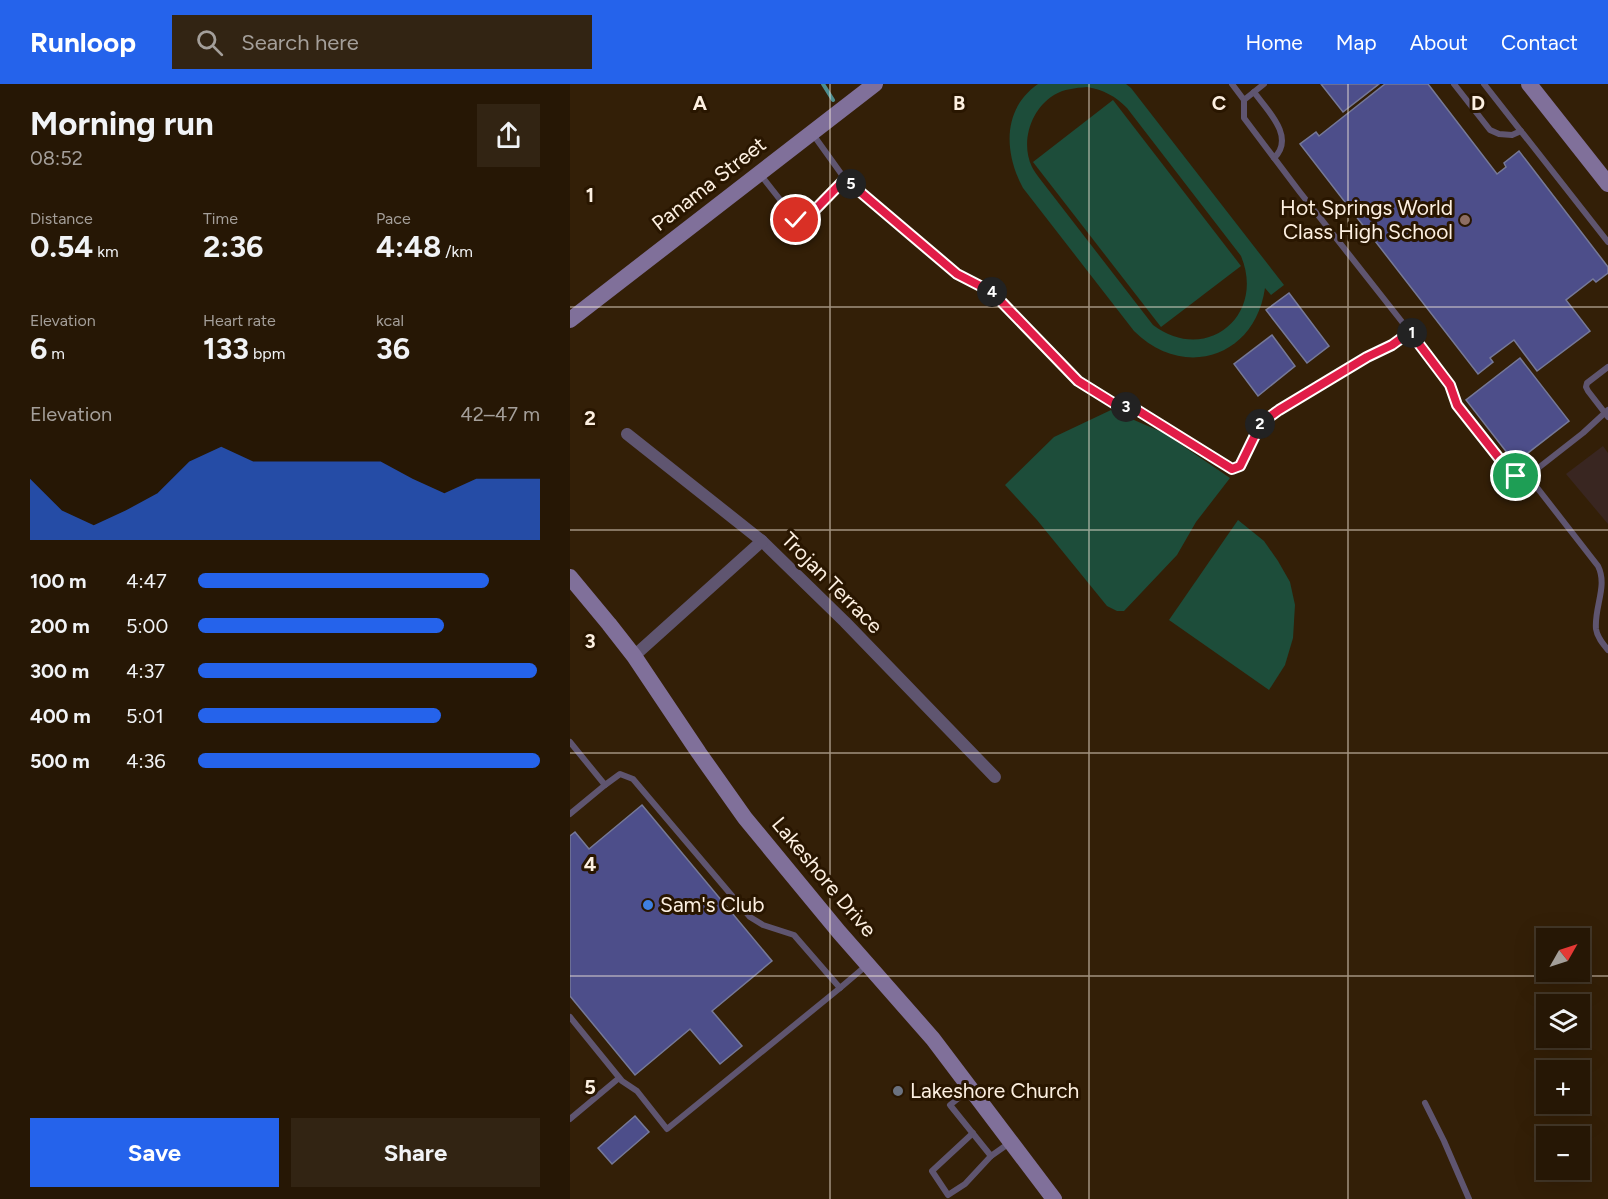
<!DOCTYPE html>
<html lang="en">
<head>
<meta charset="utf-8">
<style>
  :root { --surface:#261705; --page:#322413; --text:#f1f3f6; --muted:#a49f9a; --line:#423627; --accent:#2563eb }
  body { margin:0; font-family:Figtree,sans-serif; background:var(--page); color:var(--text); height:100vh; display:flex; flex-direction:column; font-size:22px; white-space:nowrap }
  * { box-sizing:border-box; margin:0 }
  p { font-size:20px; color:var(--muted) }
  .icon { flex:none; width:33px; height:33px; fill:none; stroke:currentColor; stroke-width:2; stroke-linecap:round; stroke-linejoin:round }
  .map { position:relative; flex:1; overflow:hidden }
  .side { display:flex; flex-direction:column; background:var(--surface); width:570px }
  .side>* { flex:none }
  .needle { width:39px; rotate:51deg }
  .fabs { position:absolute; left:966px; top:844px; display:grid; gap:12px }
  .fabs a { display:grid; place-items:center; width:54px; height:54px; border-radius:0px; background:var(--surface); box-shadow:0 6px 24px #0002,0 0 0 2px var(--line); font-size:30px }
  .pin { position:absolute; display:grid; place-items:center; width:51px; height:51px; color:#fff; margin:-26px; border:3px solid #fff; border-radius:50%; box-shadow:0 2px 6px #0007 }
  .km { position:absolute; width:30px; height:30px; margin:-15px; border-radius:50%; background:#222; color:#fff; font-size:16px; line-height:30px; text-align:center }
  .round { display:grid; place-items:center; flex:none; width:63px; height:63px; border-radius:0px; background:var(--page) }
  .headline { display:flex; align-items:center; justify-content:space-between; height:102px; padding:0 30px }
  h1 { font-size:33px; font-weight:700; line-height:45px }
  .figures { display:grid; grid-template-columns:repeat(3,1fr); gap:9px; height:102px; padding:6px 30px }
  .figures div { display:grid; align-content:center }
  .figures b { font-size:30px; font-weight:700 }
  .figures small { font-size:16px; font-weight:400 }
  .figures p { font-size:16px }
  .chart { height:168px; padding:12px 30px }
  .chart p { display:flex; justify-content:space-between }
  .chart svg { width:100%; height:108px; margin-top:6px; fill:var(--accent); opacity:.7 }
  .primary-button { display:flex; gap:12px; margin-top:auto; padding:12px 30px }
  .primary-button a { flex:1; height:69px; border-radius:0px; background:var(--accent); color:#fff; font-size:24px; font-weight:700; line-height:69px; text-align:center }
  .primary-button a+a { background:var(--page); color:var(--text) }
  ul { padding:0 30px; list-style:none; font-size:20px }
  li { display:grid; grid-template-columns:96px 72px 1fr; align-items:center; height:45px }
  li i { height:15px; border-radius:8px; background:var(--accent) }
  header { display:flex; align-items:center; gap:36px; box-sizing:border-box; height:84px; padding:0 30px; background:var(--accent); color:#fff }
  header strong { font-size:28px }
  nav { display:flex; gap:33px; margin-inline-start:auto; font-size:21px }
  .search { width:420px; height:54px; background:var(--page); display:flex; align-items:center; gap:15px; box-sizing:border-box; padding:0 21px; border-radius:0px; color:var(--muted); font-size:22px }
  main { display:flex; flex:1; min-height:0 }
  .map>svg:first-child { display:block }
  .education { fill:#392621 }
  .green { fill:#1d4d3a; fill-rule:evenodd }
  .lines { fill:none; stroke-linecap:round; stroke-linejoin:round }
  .stream { stroke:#4d8d8f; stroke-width:4 }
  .building { fill:#4d4e8a; stroke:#767998; stroke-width:1.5 }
  .lane { stroke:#5f5570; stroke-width:6 }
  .street { stroke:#5f5570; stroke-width:12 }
  .secondary { stroke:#80709a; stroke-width:16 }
  .route-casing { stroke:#fff; stroke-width:12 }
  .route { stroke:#e11d48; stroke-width:8 }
  .grid { fill:none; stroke:#fdf0e1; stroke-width:1.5; stroke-opacity:0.55 }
  .education-dot { fill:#8d6e63; stroke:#291600; stroke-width:2 }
  .shop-dot { fill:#3f7fe0; stroke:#291600; stroke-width:2 }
  .worship-dot { fill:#6b7280; stroke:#291600; stroke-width:2 }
  .labels { text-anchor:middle; stroke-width:6; stroke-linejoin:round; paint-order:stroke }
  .street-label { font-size:21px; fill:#fdf0e1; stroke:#291600 }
  .poi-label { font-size:21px; fill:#fdf0e1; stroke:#291600; text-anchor:start }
  .grid-label { font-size:20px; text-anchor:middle; font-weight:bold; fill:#fdf0e1; stroke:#291600; stroke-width:6; stroke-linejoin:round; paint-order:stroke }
</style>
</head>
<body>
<header>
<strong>Runloop</strong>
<div class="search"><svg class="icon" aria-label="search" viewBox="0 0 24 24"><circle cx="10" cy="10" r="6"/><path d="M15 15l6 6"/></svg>Search here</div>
<nav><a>Home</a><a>Map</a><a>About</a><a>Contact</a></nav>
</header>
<main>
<section class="side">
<div class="headline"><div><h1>Morning run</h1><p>08:52</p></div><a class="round"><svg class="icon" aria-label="share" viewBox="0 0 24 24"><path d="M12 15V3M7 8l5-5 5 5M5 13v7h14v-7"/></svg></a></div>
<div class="figures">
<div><p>Distance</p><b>0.54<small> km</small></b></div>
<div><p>Time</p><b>2:36</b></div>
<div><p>Pace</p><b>4:48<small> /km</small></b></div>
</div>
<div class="figures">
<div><p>Elevation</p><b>6<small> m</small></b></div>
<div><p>Heart rate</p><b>133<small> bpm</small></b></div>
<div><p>kcal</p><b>36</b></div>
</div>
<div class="chart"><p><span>Elevation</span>42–47 m</p>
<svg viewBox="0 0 160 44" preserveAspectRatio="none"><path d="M0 44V19L10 32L20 38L30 32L40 25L50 12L60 6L70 12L80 12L90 12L100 12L110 12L120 19L130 25L140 19L150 19L160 19V44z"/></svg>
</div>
<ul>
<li><b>100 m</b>4:47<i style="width:85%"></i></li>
<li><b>200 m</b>5:00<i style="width:72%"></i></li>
<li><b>300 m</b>4:37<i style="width:99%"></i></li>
<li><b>400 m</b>5:01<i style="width:71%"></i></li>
<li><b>500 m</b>4:36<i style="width:100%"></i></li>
</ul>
<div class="primary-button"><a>Save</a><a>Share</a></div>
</section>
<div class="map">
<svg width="1038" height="1115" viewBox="0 0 1038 1115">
  <rect width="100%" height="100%" fill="#331f07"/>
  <path class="education" d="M 1033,362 L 1038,369 L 1038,440 L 996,390 Z"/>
  <g class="green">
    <path d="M 468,0 L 556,0 L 561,4 L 714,201 L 701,211 L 695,204 C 685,274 613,296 564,247 L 453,104 C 434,69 432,25 468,0 ZM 517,3 C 534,6 545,12 557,24 L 671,172 C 696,232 636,281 583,241 L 470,95 C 467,91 464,87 462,83 C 450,58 461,25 484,11 C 494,5 505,4 517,3 Z"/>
    <path d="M 543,16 L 671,182 L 591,243 L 463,78 Z"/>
    <path d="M 541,326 L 594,349 L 660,394 L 626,438 L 607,471 L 554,527 L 547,527 L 537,522 L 467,436 L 435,401 L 484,353 Z"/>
    <path d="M 668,436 L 694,457 L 708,477 L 720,498 L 725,521 L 723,554 L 715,581 L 699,606 L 599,536 Z"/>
  </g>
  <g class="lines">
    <path class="stream" d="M 253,0 L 263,16"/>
  </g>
  <g class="building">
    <path d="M 751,0 L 809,0 L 773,28 Z"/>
    <path d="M 815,0 L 858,0 L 927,90 L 936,83 L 934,79 L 949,67 L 1038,183 L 1038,189 L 1026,198 L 1023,195 L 996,216 L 1020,247 L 967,287 L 944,256 L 920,274 L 923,278 L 908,290 L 730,60 L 746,48 L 749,52 Z"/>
    <path d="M 719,209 L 759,262 L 737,279 L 696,226 Z"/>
    <path d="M 702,251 L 725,282 L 688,312 L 664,280 Z"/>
    <path d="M 950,274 L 999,337 L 945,379 L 896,316 Z"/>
    <path d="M 72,721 L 202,877 L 142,927 L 172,962 L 150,980 L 120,945 L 65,991 L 0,912 L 0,752 L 5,748 L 19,765 Z"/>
    <path d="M 65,1032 L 79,1048 L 42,1080 L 28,1064 Z"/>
  </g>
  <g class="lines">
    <g class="lane">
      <path d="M 662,0 L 674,16 L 694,0"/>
      <path d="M 884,0 L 920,46 L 929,50 L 942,51 L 951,47"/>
      <path d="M 914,0 L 1038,158"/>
      <path d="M 684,8 C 697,26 726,53 704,74"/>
      <path d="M 674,16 L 674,34 L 729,107 L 840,248"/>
      <path d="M 190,90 L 226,136 L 234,137 L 275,95 L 242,49"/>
      <path d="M 275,95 L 387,191 L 422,208 L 508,297 L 545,320 L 567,326 L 662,385 L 671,382 L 691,339 L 709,326 L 797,273 L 822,262 L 840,248 L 881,301 L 887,322 L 936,383 L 946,392 L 958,392 L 1013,349 L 1038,326"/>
      <path d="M 1038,283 L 1017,299 L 1016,303 L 1018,307 L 1038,333"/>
      <path d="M 958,392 L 1028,482 C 1038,502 1024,523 1026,545 C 1027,553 1033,560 1038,566"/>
      <path d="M 0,658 L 35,701 L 50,690 L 63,695 L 180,833 L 193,841 L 224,851 L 270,904 L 297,881"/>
      <path d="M 0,730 L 35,701"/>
      <path d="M 0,933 L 52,997 L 67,1007 L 97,1045 L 270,904"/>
      <path d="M 400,1005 L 380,1021 L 421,1072 L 438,1060"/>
      <path d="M 855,1019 L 874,1057 L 899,1115"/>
      <path d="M 0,1035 L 49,994"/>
      <path d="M 403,1049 L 362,1087 L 378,1111 L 395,1100 L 421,1072"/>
    </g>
    <g class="street">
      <path d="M 57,350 L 192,457 L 275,538 L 425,693"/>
      <path d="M 64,572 L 192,457"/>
    </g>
    <g class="secondary">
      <path d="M 959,0 L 1038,100"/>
      <path d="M 0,236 L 305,0"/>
      <path d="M 0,493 L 39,540 L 64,572 L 129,669 L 175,734 L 269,848 L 363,955 L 484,1115"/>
    </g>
  </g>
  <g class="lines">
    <defs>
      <path id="route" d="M 226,136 L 234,137 L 275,95 L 387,190 L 422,208 L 508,297 L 545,320 L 567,326 L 662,385 L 670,382 L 691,339 L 709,326 L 797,273 L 822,261 L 840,248 L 880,301 L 887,321 L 936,383 L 946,392"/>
    </defs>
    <use href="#route" class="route-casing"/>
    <use href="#route" class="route"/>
  </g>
  <path class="grid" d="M 260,0 L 260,1115M 519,0 L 519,1115M 778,0 L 778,1115M 0,223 L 1038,223M 0,446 L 1038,446M 0,669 L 1038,669M 0,892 L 1038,892"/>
  <circle class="education-dot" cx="895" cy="136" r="6"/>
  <circle class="shop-dot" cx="78" cy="821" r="6"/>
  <circle class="worship-dot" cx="328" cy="1007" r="6"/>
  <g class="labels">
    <g class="street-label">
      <text transform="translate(139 100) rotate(-38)" y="7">Panama Street</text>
      <text transform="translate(262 499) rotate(45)" y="7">Trojan Terrace</text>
      <text transform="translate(254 793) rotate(50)" y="7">Lakeshore Drive</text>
    </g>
    <g class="poi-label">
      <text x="883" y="131" text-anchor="end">Hot Springs World<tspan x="883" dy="24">Class High School</tspan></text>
      <text x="90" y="828">Sam's Club</text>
      <text x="340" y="1014">Lakeshore Church</text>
    </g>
  </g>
  <g class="grid-label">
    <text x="130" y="26">A</text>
    <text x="389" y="26">B</text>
    <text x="649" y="26">C</text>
    <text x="908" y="26">D</text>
    <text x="20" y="118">1</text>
    <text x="20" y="341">2</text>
    <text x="20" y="564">3</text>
    <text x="20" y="787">4</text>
    <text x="20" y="1010">5</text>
  </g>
</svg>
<div class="fabs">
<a><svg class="needle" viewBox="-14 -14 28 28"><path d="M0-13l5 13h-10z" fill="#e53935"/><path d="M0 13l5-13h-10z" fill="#a49f9a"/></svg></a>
<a><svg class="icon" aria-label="layers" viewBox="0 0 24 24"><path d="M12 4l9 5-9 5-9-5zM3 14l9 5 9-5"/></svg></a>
<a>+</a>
<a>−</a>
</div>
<div class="pin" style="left:946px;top:392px;background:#1e9e55"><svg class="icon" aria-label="arrive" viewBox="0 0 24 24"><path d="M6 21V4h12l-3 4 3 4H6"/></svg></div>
<div class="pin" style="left:226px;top:136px;background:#d93025"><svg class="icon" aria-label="check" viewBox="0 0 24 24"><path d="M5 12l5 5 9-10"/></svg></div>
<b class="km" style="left:842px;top:249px">1</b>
<b class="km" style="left:690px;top:340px">2</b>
<b class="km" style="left:556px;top:323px">3</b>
<b class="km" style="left:422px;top:208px">4</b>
<b class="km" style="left:281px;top:100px">5</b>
</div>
</main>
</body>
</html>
